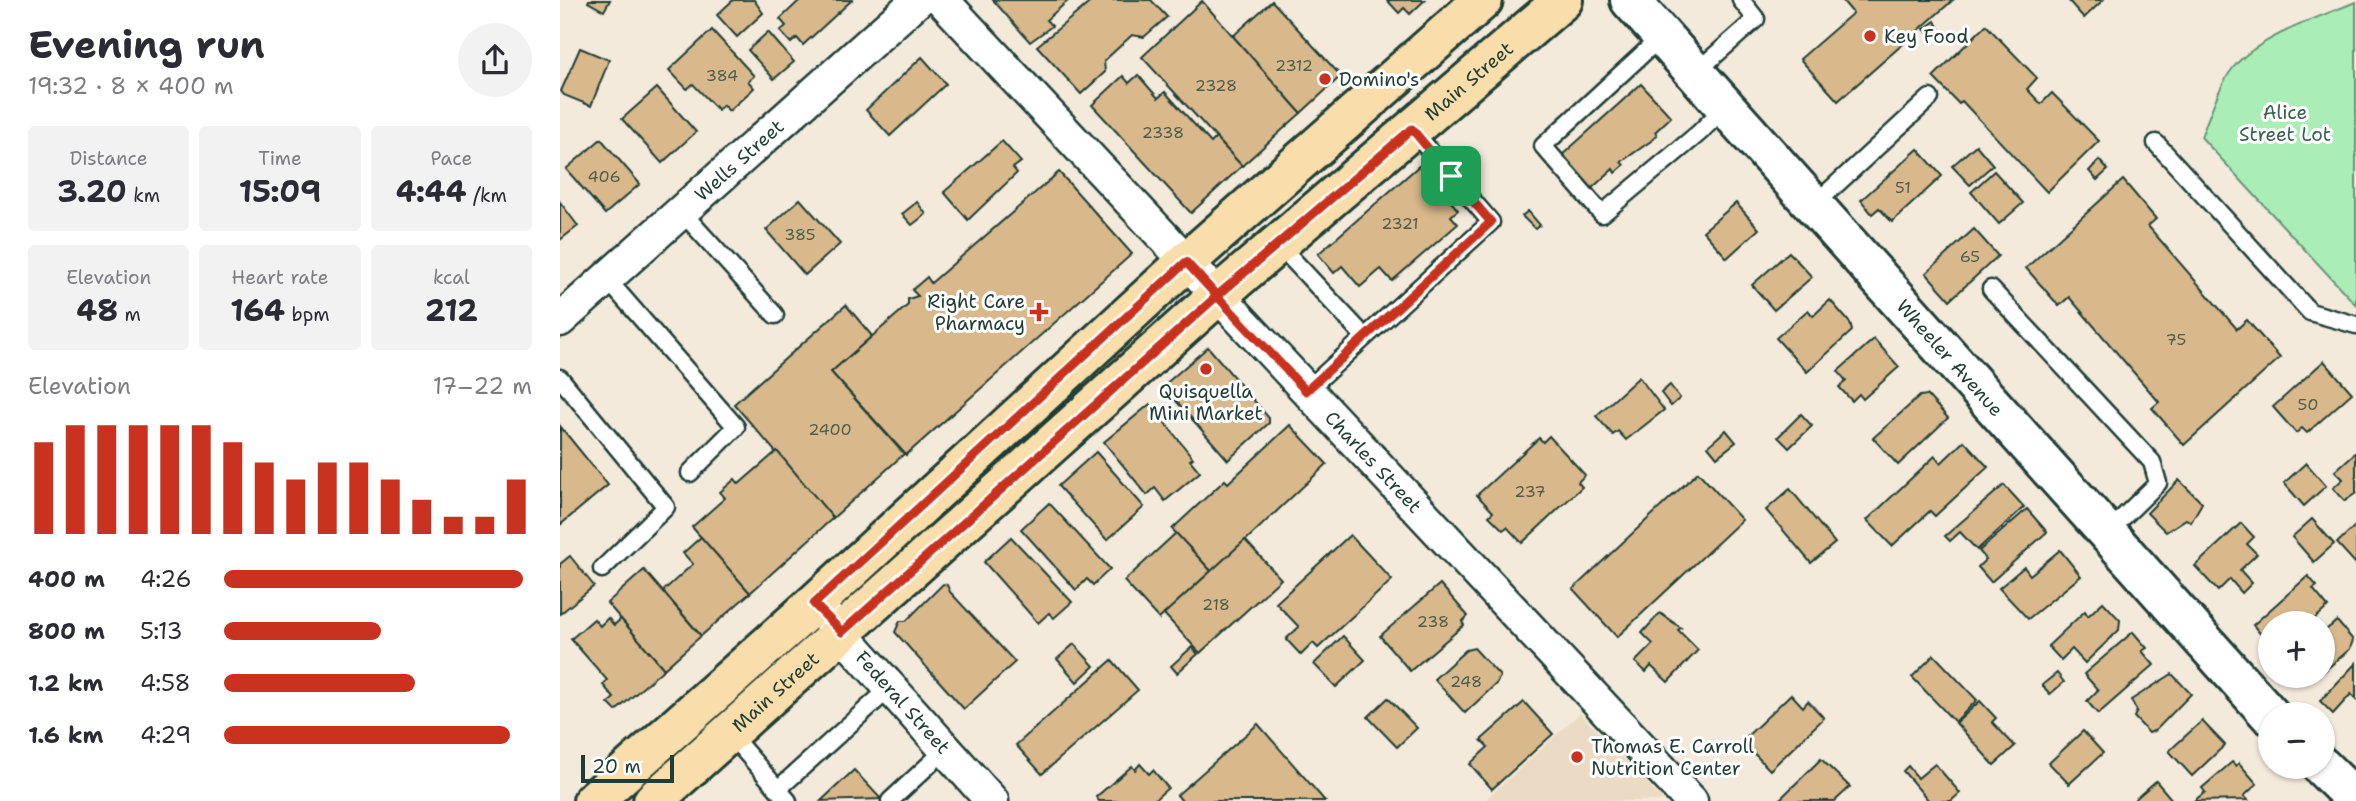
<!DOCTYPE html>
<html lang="en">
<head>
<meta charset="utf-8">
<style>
  :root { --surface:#fff; --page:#f2f2f3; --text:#2b2b33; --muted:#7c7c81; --accent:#c8321e }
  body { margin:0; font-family:"Shantell Sans",sans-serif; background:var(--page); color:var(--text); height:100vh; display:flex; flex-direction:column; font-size:26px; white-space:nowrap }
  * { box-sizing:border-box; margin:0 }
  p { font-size:23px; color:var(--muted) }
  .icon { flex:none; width:38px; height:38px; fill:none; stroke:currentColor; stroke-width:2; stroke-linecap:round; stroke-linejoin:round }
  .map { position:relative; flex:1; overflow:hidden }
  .side { display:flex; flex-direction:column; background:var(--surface); width:560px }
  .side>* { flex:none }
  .fabs { position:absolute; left:1698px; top:611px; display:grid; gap:14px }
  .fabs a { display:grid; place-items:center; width:77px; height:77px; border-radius:50%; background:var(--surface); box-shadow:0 2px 5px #0004; font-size:35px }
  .scale { position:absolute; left:21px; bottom:18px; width:93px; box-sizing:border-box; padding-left:7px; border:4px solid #1f3d34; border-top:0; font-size:19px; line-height:24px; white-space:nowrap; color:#1f3d34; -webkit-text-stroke:5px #fff; paint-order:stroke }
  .pin { position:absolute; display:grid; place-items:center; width:60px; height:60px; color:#fff; margin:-30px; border-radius:14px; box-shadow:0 4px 10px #0006 }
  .round { display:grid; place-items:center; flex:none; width:74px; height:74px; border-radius:37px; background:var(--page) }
  .summary { display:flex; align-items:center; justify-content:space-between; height:119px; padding:0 28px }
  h1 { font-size:38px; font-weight:700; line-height:52px }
  .figures { display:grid; grid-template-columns:repeat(3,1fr); gap:10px; height:119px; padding:7px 28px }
  .figures div { display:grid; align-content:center; border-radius:7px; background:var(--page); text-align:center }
  .figures b { font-size:30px; font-weight:700 }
  .figures small { font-size:19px; font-weight:400 }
  .figures p { font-size:19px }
  .chart { height:196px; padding:14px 28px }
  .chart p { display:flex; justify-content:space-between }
  .chart svg { width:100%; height:126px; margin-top:7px; stroke:var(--accent); stroke-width:6 }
  ul { padding:0 28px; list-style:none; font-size:23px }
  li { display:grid; grid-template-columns:112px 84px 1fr; align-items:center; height:52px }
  li i { height:18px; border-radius:9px; background:var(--accent) }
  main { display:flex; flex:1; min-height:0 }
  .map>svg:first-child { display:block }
  .built { fill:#ecdbc4 }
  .green { fill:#abedb6; stroke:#659575; stroke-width:2 }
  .building { fill:#d9b98c; stroke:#1f3d34; stroke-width:2 }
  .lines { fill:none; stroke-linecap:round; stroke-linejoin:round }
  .service-casing { stroke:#1f3d34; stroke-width:21 }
  .minor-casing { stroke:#1f3d34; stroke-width:37 }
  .tertiary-casing { stroke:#1f3d34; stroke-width:44 }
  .primary-casing { stroke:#1f3d34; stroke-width:44 }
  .service { stroke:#fff; stroke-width:16 }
  .minor { stroke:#fff; stroke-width:32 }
  .tertiary { stroke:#fff; stroke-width:38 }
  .primary { stroke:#f9deab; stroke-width:38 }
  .route-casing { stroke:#fff; stroke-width:14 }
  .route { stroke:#c8321e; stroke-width:9 }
  .poi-dot { fill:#c8321e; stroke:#fff; stroke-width:2.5 }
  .labels { text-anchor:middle; stroke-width:6; stroke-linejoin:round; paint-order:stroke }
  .number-label { font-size:16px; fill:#4e5c4a }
  .poi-label { font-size:19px; fill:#1f3d34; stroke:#fff; text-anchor:start }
  .street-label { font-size:19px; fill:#1f3d34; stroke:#fff }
  .park-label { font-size:19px; fill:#3b604e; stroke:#fff }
</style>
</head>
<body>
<main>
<section class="side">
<div class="summary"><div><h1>Evening run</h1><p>19:32 · 8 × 400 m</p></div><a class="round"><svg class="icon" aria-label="share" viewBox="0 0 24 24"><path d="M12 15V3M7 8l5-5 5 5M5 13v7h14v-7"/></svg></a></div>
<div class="figures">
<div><p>Distance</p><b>3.20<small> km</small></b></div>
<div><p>Time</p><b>15:09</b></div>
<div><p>Pace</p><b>4:44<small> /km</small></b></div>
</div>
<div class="figures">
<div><p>Elevation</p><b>48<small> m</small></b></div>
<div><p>Heart rate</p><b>164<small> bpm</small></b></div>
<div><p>kcal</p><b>212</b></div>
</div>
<div class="chart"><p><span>Elevation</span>17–22 m</p>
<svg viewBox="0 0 160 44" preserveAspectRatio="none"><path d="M5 44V12M15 44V6M25 44V6M35 44V6M45 44V6M55 44V6M65 44V12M75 44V19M85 44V25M95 44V19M105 44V19M115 44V25M125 44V32M135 44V38M145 44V38M155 44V25"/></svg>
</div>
<ul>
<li><b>400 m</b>4:26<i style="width:97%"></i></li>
<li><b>800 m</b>5:13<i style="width:51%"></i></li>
<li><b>1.2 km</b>4:58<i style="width:62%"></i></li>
<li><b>1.6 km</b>4:29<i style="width:93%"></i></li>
</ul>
</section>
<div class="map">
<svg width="1796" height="801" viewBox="0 0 1796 801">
  <rect width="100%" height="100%" fill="#f4eadc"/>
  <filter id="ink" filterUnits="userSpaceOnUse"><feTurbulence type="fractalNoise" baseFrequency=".0143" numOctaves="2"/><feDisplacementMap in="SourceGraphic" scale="14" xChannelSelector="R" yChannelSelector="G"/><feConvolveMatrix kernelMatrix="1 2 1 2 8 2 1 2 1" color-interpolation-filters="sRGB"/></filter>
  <g filter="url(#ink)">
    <path class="built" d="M 1020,713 L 1104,801 L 924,801 Z"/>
    <path class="green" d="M 1796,2 L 1796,305 L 1641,137 C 1650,115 1658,87 1673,68 C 1696,38 1761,16 1796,2 Z"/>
    <g class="building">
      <path d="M 29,0 L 50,0 L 44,11 L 28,2 Z"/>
      <path d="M 173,0 L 194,0 L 203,13 L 177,37 L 157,15 Z"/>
      <path d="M 240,0 L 292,0 L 243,45 L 237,38 L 231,43 L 220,31 L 226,26 L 220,19 Z"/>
      <path d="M 433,0 L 509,0 L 486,20 L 492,26 L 470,42 Z"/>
      <path d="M 533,0 L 591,0 L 607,17 L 584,37 L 572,35 L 544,61 L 545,72 L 521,94 L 477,46 Z"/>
      <path d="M 827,0 L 865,0 L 850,14 L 844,8 L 839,13 Z"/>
      <path d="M 1282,0 L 1393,0 L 1278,101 L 1240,59 L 1293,13 Z"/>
      <path d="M 1508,0 L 1543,0 L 1524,18 Z"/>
      <path d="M 642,1 L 741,113 L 682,166 L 582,57 Z"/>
      <path d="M 712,1 L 781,76 L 741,113 L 673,36 Z"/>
      <path d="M 1375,21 L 1380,31 L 1371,37 L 1364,29 Z"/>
      <path d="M 1426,25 L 1477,78 L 1467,89 L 1481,104 L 1492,93 L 1539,141 L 1487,192 L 1402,101 L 1399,104 L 1373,77 Z"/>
      <path d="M 152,30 L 194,76 L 188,81 L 194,88 L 169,111 L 163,105 L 158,110 L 133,84 L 127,89 L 109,70 Z"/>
      <path d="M 208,32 L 234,62 L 214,79 L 188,50 Z"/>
      <path d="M 20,48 L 49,60 L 31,106 L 4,95 L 1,91 Z"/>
      <path d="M 362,57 L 386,84 L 330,136 L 306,110 Z"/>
      <path d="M 578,75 L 598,98 L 605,92 L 651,143 L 656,138 L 682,166 L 631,213 L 532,105 L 563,76 L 569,83 Z"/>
      <path d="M 1081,84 L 1111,117 L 1095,132 L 1097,135 L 1091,141 L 1061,162 L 1064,165 L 1055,173 L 1053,169 L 1031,189 L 1001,156 Z"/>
      <path d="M 97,88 L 136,132 L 102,163 L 62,119 Z"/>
      <path d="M 41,139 L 80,184 L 45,214 L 6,169 Z"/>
      <path d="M 442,141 L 461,162 L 453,168 L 457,173 L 408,220 L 384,192 Z"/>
      <path d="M 1416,145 L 1433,165 L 1410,185 L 1392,166 Z"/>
      <path d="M 1358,149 L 1382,176 L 1332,222 L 1319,208 L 1312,214 L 1301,200 Z"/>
      <path d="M 1539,160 L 1548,170 L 1537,180 L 1529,171 Z"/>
      <path d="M 860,165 L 898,210 L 891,216 L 898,224 L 832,281 L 821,269 L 800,287 L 782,266 L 774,273 L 758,254 Z"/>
      <path d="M 1434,171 L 1463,203 L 1439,224 L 1411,192 Z"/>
      <path d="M 499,172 L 572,254 L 346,455 L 271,372 L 348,305 L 348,299 L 358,296 L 352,290 L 367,277 L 371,283 Z"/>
      <path d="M 1563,180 L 1596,219 L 1588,226 L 1677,329 L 1687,320 L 1720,358 L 1624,445 L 1592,408 L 1599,402 L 1509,297 L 1499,306 L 1466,268 Z"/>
      <path d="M 240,199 L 280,244 L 245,275 L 206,230 Z"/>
      <path d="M 0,202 L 18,226 L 0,240 Z"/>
      <path d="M 357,202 L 366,214 L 352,225 L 342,214 Z"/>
      <path d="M 1176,203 L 1199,229 L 1167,258 L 1143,231 Z"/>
      <path d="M 968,211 L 980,225 L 975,229 L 962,216 Z"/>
      <path d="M 1414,229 L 1438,256 L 1390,300 L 1366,273 Z"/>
      <path d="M 1229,252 L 1252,277 L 1214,310 L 1192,285 Z"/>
      <path d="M 1270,300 L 1290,323 L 1292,331 L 1247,372 L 1216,338 L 1248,310 L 1253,316 Z"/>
      <path d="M 286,305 L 312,336 L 271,372 L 344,454 L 273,518 L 174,404 Z"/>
      <path d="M 1314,339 L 1339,367 L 1303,399 L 1299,394 L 1292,401 L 1279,387 L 1286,381 L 1278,371 Z"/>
      <path d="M 648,347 L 709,418 L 709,423 L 668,460 L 603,386 Z"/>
      <path d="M 1764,361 L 1792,393 L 1747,433 L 1742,428 L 1736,433 L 1713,407 Z"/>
      <path d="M 1079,377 L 1104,410 L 1066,440 L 1058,431 L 1053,435 L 1036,416 Z"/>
      <path d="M 1110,385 L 1120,398 L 1111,406 L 1101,393 Z"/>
      <path d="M 1367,395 L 1388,418 L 1338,465 L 1313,438 L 1360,396 Z"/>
      <path d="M 590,404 L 633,458 L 630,460 L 640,472 L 605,501 L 595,488 L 587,495 L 544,442 Z"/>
      <path d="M 1241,414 L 1252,426 L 1229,448 L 1218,437 Z"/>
      <path d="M 730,425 L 767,464 L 652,572 L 612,529 L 665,480 L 668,483 Z"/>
      <path d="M 0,426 L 48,485 L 0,525 Z"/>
      <path d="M 1166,430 L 1176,442 L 1157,457 L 1148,446 Z"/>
      <path d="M 989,436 L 1025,475 L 1018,482 L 1022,487 L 962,543 L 947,527 L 943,530 L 929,516 L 933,512 L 917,495 L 979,438 L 983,442 Z"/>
      <path d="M 1404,441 L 1428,467 L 1375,516 L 1370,511 L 1332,546 L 1307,520 L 1375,456 L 1381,463 Z"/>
      <path d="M 217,451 L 273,518 L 190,593 L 132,527 L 165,498 L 160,492 L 175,479 L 179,484 Z"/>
      <path d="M 536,452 L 584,507 L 547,540 L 498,486 Z"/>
      <path d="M 1796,452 L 1796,493 L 1785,501 L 1773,488 L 1783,479 L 1775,471 Z"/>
      <path d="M 1746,463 L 1766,486 L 1744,506 L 1724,483 Z"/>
      <path d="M 1138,472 L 1182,520 L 1057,637 L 1013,589 Z"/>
      <path d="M 1619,480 L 1642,503 L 1631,522 L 1626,519 L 1606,532 L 1587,513 Z"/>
      <path d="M 1444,485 L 1464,507 L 1417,550 L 1400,532 L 1390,541 L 1385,536 Z"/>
      <path d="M 1230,489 L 1275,543 L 1251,563 L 1206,510 Z"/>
      <path d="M 489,503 L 550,569 L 533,585 L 527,579 L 516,590 L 461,529 Z"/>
      <path d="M 1467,509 L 1487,532 L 1431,582 L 1418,567 L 1426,559 L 1419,551 Z"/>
      <path d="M 1752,519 L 1774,544 L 1754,562 L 1732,537 Z"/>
      <path d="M 1681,523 L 1694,537 L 1687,544 L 1697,554 L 1680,570 L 1692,583 L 1682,593 L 1670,579 L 1658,591 L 1635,566 Z"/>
      <path d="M 1796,525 L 1796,564 L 1777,543 Z"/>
      <path d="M 616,533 L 651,571 L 599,619 L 564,581 Z"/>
      <path d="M 790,535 L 832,580 L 758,648 L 753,643 L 741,655 L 726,639 L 739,627 L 716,603 Z"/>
      <path d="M 141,537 L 190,593 L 141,636 L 103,591 L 133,564 L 123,553 Z"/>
      <path d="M 451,537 L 512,602 L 494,618 L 489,613 L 478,623 L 424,562 Z"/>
      <path d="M 685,540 L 721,579 L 640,653 L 604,614 Z"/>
      <path d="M 1500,550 L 1521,576 L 1468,619 L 1439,588 L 1464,567 L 1470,575 Z"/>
      <path d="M 10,556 L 34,586 L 0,614 L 0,564 Z"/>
      <path d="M 84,570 L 141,636 L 104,669 L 47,603 Z"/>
      <path d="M 1748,576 L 1757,586 L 1753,589 L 1768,607 L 1750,623 L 1710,623 L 1710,633 L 1704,638 L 1693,625 Z"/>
      <path d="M 383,584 L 387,585 L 390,592 L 455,662 L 404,709 L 335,632 L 340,621 L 346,621 Z"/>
      <path d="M 880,584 L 908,616 L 902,622 L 904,625 L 850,671 L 820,636 Z"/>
      <path d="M 1543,602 L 1560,620 L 1559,630 L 1525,663 L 1512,649 L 1501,660 L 1488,646 L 1525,611 L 1528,616 Z"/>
      <path d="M 1100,613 L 1121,628 L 1118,630 L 1138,650 L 1108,682 L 1091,666 L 1086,672 L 1075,662 L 1093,644 L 1082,633 Z"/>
      <path d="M 48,618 L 54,625 L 61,619 L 104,669 L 56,711 L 48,703 L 54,698 L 43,685 L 47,680 L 11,639 L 34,619 L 40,626 Z"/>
      <path d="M 1777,621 L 1793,640 L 1790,649 L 1762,673 L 1762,633 Z"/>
      <path d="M 1573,632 L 1587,648 L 1582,651 L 1594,665 L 1538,714 L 1527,701 L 1538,690 L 1524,674 Z"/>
      <path d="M 783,636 L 805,660 L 776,687 L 754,664 Z"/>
      <path d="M 514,644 L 534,666 L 517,682 L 497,659 Z"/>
      <path d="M 632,647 L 638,654 L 617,673 L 611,666 Z"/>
      <path d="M 914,648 L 940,676 L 937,683 L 905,713 L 874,679 L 906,650 Z"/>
      <path d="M 1374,655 L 1417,700 L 1395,722 L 1352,677 Z"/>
      <path d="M 552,660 L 578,690 L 482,774 L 456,745 Z"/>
      <path d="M 1796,663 L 1796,699 L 1791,694 L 1773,714 L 1760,701 Z"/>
      <path d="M 1497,673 L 1504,682 L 1490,694 L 1482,685 Z"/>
      <path d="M 1612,674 L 1631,694 L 1596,730 L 1589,733 L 1574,717 L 1577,711 L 1571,700 Z"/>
      <path d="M 1231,694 L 1243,707 L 1248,701 L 1264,718 L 1210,770 L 1182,741 Z"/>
      <path d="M 828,698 L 857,728 L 837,747 L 808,717 Z"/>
      <path d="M 1420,701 L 1436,718 L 1432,722 L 1455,746 L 1434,765 L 1396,723 Z"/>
      <path d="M 964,702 L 993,734 L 932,789 L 910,764 L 928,747 L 921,740 Z"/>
      <path d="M 1642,721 L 1665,745 L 1632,776 L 1609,751 Z"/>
      <path d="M 698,724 L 765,801 L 622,801 L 617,795 Z"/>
      <path d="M 1523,731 L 1543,753 L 1509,784 L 1489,763 Z"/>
      <path d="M 1261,759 L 1290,787 L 1275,801 L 1218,801 Z"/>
      <path d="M 1672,762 L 1676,766 L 1679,763 L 1697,784 L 1684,796 L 1688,800 L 1634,801 L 1645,792 L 1642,788 Z"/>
      <path d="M 580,764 L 589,774 L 593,770 L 608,788 L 593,801 L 539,801 L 536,797 L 572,766 L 575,770 Z"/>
      <path d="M 1375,764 L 1400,793 L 1391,801 L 1369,801 L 1343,771 L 1348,766 L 1358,778 Z"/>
      <path d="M 294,770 L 321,799 L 261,801 Z"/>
      <path d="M 1596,781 L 1613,801 L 1573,801 Z"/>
    </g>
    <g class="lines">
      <defs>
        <g id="service">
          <path d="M 1102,36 L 983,146 L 1042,214 L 1139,133 L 1165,107"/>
          <path d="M 1135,73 L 1196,19 L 1181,0"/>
          <path d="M 1596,143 L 1750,312 L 1796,325"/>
          <path d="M 1254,205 L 1370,98"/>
          <path d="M 121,211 L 215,315"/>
          <path d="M 718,244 L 803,335"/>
          <path d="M 46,278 L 176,427 L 130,473"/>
          <path d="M 1431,289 L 1592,462 L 1598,483 L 1547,533"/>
          <path d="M 0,378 L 106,507 L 42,569"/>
          <path d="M 746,391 L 931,222 L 852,130"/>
          <path d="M 169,733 L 228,801"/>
          <path d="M 218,789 L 331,687"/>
          <path d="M 330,801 L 386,749"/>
        </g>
        <g id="minor">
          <path id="s1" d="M 382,0 L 1131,801"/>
          <path id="s2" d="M 0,320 L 358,0"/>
          <path id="s3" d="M 265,615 L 432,801"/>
        </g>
        <g id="tertiary">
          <path id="s4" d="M 1070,0 L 1710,715"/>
          <path d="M 1761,766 L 1796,800"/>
        </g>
        <g id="primary">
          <path d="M 33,801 L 254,604 L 626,262 L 923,0"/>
          <path id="s5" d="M 93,801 L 657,296 L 1003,0"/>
        </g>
      </defs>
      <use href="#service" class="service-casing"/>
      <use href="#minor" class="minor-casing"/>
      <use href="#tertiary" class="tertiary-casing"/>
      <use href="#primary" class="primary-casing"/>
      <use href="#service" class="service"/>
      <use href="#minor" class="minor"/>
      <use href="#tertiary" class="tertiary"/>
      <use href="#primary" class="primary"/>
    </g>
  </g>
  <g class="lines" filter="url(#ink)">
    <defs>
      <path id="route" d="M 891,176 L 852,129 L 657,296 L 626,262 L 254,604 L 282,632 L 657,296 L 746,391 L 931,222 L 891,176"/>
    </defs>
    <use href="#route" class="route-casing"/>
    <use href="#route" class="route"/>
  </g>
  <g class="poi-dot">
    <circle cx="1310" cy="36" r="7"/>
    <circle cx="765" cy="79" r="7"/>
    <path d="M475.5 301.5h7v7h7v7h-7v7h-7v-7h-7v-7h7z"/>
    <circle cx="646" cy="369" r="7"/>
    <circle cx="1017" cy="757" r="7"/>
  </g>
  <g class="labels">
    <g class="number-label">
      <text x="734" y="71">2312</text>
      <text x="162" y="81">384</text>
      <text x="656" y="91">2328</text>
      <text x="603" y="138">2338</text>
      <text x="44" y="182">406</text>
      <text x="1343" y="193">51</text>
      <text x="840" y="229">2321</text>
      <text x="240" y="240">385</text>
      <text x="1410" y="262">65</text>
      <text x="1616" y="345">75</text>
      <text x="1748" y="410">50</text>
      <text x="270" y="435">2400</text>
      <text x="970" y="497">237</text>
      <text x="656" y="610">218</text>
      <text x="873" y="627">238</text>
      <text x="906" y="687">248</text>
    </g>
    <g class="poi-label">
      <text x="1324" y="43">Key Food</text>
      <text x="779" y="86">Domino's</text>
      <text x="465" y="308" text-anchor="end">Right Care<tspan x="465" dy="22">Pharmacy</tspan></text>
      <text x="646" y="398" text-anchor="middle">Quisquella<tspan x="646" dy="22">Mini Market</tspan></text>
      <text x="1031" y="753">Thomas E. Carroll<tspan x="1031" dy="22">Nutrition Center</tspan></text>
    </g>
    <g class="street-label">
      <text dy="7" stroke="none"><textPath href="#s5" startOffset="1088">Main Street</textPath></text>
      <text dy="7" stroke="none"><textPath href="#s2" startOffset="240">Wells Street</textPath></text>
      <text dy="7" stroke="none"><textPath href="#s4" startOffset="480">Wheeler Avenue</textPath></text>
      <text dy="7" stroke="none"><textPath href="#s1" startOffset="632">Charles Street</textPath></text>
      <text dy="7" stroke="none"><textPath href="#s5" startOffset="164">Main Street</textPath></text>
      <text dy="7" stroke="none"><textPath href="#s3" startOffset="117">Federal Street</textPath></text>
    </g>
    <g class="park-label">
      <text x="1725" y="119">Alice<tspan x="1725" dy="22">Street Lot</tspan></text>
    </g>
  </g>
</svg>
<div class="fabs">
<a>+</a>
<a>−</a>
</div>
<div class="scale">20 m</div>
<div class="pin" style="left:891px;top:176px;background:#1e9e55"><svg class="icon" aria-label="arrive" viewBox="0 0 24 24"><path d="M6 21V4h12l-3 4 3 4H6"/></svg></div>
</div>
</main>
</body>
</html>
